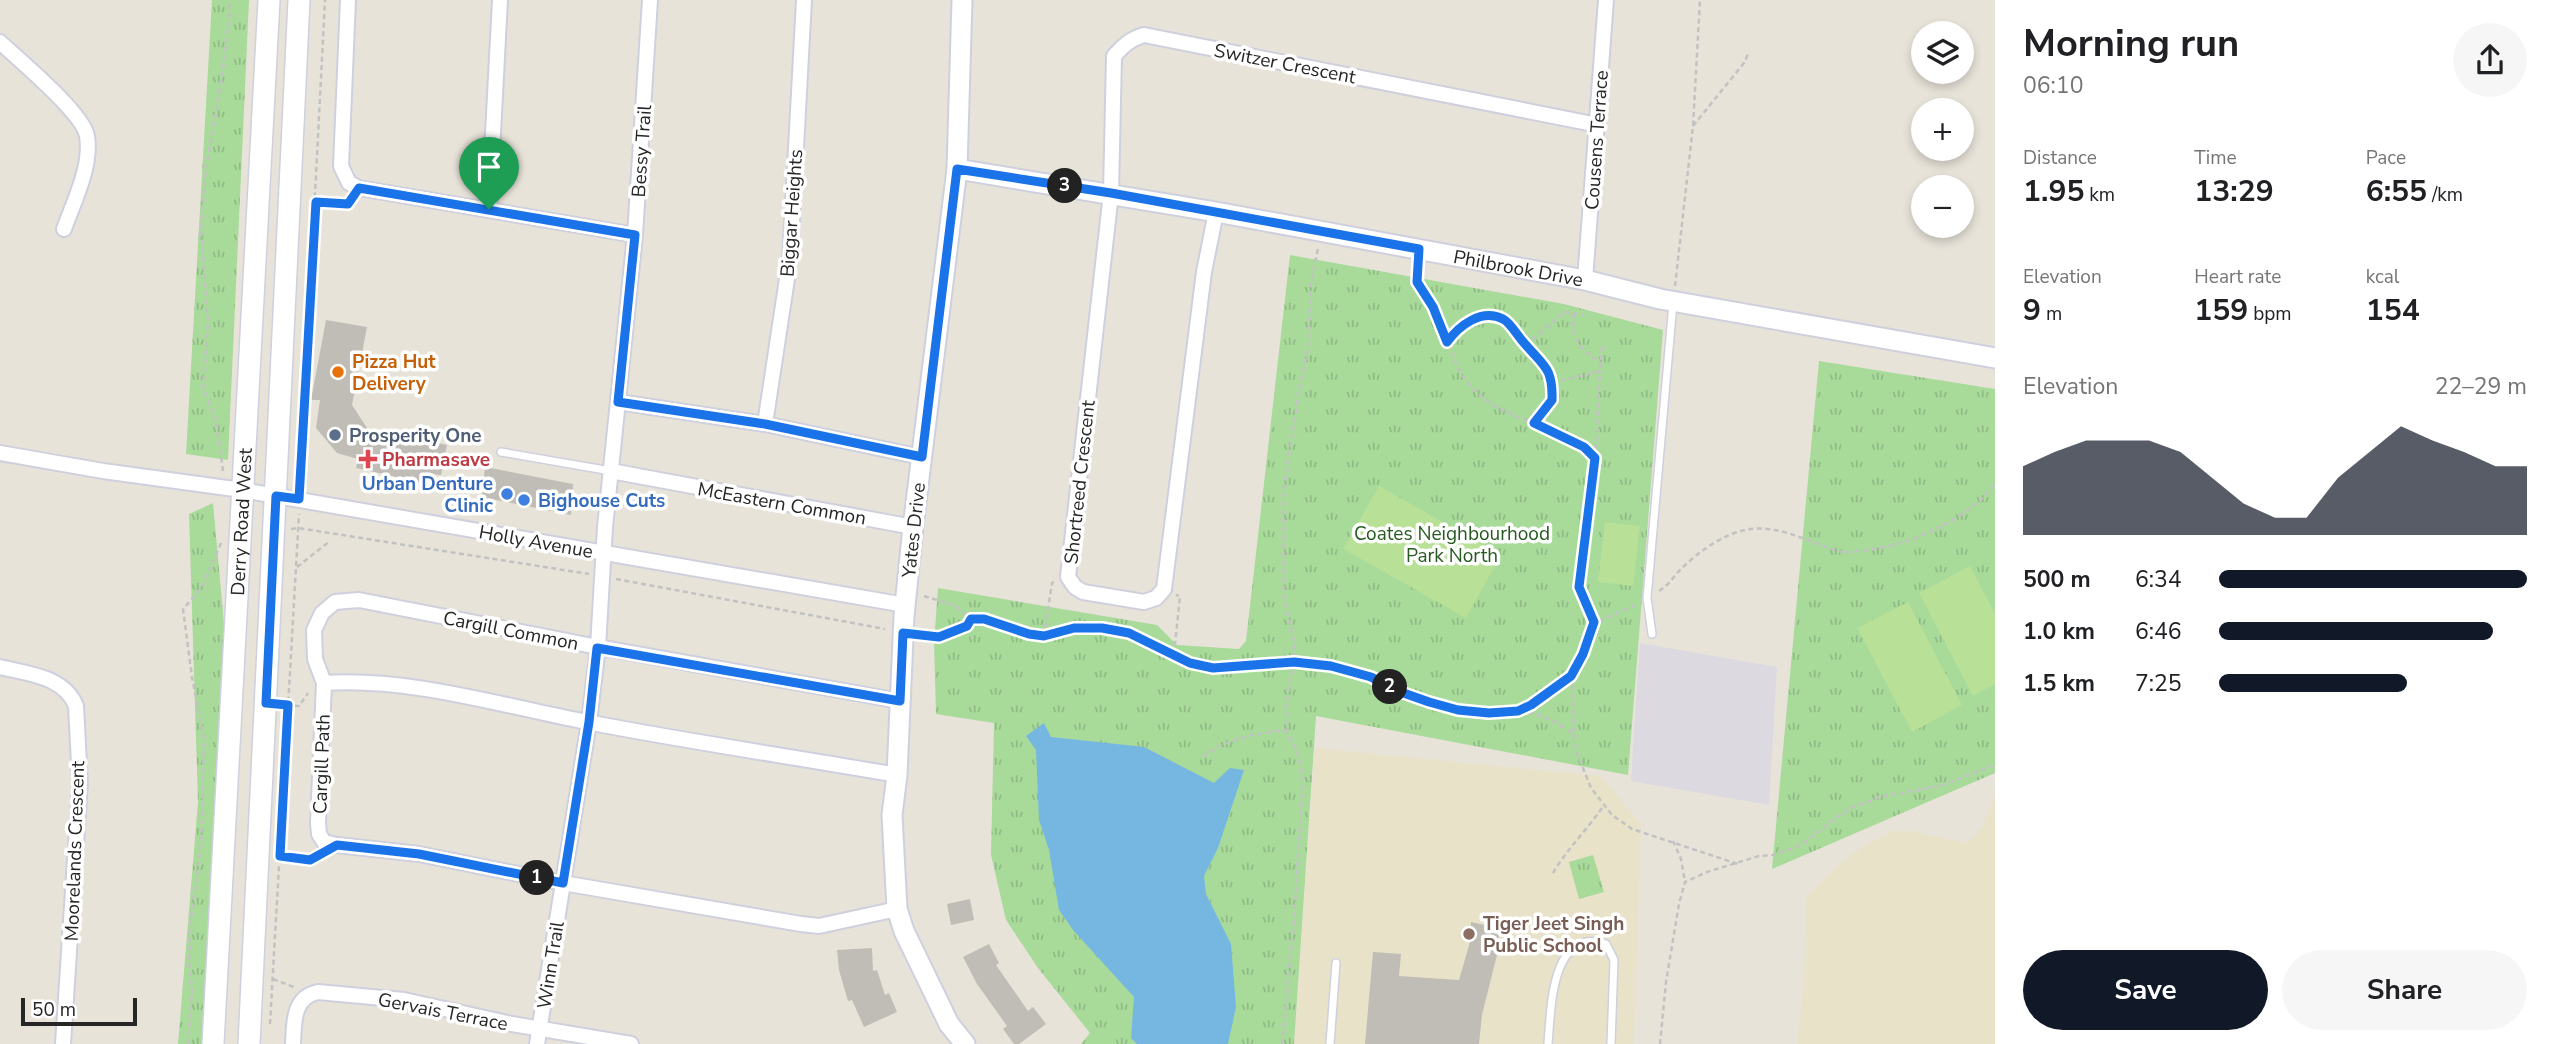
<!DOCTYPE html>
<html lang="en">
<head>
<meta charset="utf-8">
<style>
  :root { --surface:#fff; --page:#f6f6f6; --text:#202124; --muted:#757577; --accent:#111827 }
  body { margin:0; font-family:"Nunito Sans",sans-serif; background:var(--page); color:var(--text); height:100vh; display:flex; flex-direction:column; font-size:26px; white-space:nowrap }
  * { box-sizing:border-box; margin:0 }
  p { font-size:23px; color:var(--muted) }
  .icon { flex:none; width:38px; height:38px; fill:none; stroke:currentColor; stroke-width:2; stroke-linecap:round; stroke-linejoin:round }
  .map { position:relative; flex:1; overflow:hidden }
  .side { display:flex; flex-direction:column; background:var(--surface); width:560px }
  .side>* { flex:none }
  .tools { position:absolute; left:1911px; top:21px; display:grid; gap:14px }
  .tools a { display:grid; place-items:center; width:63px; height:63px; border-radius:50%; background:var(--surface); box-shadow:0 4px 10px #0003; font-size:35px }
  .scale { position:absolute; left:21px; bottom:18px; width:116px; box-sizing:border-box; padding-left:7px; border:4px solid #262626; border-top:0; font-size:19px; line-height:24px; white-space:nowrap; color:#262626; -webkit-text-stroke:5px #fff; paint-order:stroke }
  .pin { position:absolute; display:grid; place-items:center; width:60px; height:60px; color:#fff; margin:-72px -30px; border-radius:50% 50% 50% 0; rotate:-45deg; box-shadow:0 0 7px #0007 }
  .pin .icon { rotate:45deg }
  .km { position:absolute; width:35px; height:35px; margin:-18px; border-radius:50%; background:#222; color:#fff; font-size:19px; line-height:35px; text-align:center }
  .round { display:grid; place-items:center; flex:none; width:74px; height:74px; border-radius:37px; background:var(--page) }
  .head { display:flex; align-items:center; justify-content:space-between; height:119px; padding:0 28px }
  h1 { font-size:38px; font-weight:700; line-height:52px }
  .figures { display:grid; grid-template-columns:repeat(3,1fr); gap:10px; height:119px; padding:7px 28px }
  .figures div { display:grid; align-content:center }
  .figures b { font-size:30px; font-weight:700 }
  .figures small { font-size:19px; font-weight:400 }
  .figures p { font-size:19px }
  .chart { height:196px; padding:14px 28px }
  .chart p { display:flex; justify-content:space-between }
  .chart svg { width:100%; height:126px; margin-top:7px; fill:var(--accent); opacity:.7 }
  .primary-button { display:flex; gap:14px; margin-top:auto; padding:14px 28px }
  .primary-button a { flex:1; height:80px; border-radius:42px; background:var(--accent); color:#fff; font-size:28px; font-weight:700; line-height:80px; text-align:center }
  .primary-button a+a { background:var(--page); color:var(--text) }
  ul { padding:0 28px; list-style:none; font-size:23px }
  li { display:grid; grid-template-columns:112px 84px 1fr; align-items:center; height:52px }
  li i { height:18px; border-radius:9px; background:var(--accent) }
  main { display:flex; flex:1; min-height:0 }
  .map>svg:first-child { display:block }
  .industrial { fill:#dcd9e0 }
  .education { fill:#e8e2c9 }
  .park { fill:url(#park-tufts) }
  .pitch { fill:#b8e097 }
  .water { fill:#75b7e1 }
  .building { fill:#c0bdb6 }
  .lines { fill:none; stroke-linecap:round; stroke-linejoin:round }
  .service-casing { stroke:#cfd0de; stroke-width:10 }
  .minor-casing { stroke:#cfd0de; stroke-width:18 }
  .tertiary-casing { stroke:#cfd0de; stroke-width:23 }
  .secondary-casing { stroke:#cfd0de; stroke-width:24 }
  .path { stroke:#c2c2c2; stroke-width:2.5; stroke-dasharray:5 3.5; stroke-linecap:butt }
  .service { stroke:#fff; stroke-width:7 }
  .minor { stroke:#fff; stroke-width:14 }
  .tertiary { stroke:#fff; stroke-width:19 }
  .secondary { stroke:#fff; stroke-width:21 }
  .route-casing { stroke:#fff; stroke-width:14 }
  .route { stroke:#1a73e8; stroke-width:9 }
  .food-dot { fill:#e8710a; stroke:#fff; stroke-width:2.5 }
  .service-dot { fill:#5c6f8a; stroke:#fff; stroke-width:2.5 }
  .health-dot { fill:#e0444e; stroke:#fff; stroke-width:2.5 }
  .shop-dot { fill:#3f7fe0; stroke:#fff; stroke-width:2.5 }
  .education-dot { fill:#8d6e63; stroke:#fff; stroke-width:2.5 }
  .labels { text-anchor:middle; stroke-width:7; stroke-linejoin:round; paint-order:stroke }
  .street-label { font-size:19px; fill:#262626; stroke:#fff }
  .food-label { font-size:19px; font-weight:bold; fill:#c56008; stroke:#fff; text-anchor:start }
  .service-label { font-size:19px; font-weight:bold; fill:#4e5e75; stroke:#fff; text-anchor:start }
  .health-label { font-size:19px; font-weight:bold; fill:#be3a42; stroke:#fff; text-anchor:start }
  .shop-label { font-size:19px; font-weight:bold; fill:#366cbe; stroke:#fff; text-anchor:end }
  .park-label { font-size:19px; fill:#255a20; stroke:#fff }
  .education-label { font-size:19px; font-weight:bold; fill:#785e54; stroke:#fff; text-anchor:start }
</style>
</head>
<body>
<main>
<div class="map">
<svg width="1995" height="1044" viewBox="0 0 1995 1044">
  <defs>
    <pattern id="park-tufts" width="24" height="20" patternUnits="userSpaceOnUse" patternTransform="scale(1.75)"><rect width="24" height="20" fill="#a8da9a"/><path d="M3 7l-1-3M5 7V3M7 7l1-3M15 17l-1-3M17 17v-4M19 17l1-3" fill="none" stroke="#90bb85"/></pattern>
  </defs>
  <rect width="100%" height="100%" fill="#e8e3d9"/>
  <path class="industrial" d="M 1640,643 L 1777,667 L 1769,805 L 1631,781 Z"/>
  <g class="education">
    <path d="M 1315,748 L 1601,776 L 1641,824 L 1634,1044 L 1294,1044 Z"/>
    <path d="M 1995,796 L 1995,1044 L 1797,1044 L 1804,983 L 1806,897 L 1839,864 L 1867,844 L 1894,831 L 1910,831 L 1967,843 L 1982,828 Z"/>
  </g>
  <g class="park">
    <path d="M 212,0 L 249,0 L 228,460 L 186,454 Z"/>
    <path d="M 1290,255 L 1564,304 L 1663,330 L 1628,775 L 1316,716 L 1294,1044 L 1081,1044 L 1090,1033 L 1038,968 L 1006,920 L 991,855 L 994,723 L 936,714 L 934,643 L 938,588 L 1157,625 L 1177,645 L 1239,649 L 1246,641 Z"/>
    <path d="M 1819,361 L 1995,389 L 1995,773 L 1772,869 Z"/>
    <path d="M 213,503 L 237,767 L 220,1044 L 178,1044 L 198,802 L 189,514 Z"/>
    <path d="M 1593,855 L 1604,892 L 1579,899 L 1569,862 Z"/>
  </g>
  <g class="pitch">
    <path d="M 1379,486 L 1501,555 L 1466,618 L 1343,549 Z"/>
    <path d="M 1605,522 L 1640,526 L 1633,586 L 1598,582 Z"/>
    <path d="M 1970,566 L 1995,614 L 1995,684 L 1973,696 L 1919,593 Z"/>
    <path d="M 1908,602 L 1962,705 L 1912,732 L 1857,628 Z"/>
  </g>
  <path class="water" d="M 1044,723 L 1051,737 L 1144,747 L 1214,783 L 1230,768 L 1244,770 L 1218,848 L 1204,876 L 1206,894 L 1231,944 L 1236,1007 L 1228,1044 L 1137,1044 L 1131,1038 L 1134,997 L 1073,930 L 1059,910 L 1049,850 L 1039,820 L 1036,750 L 1026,736 Z"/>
  <g class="building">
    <path d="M 326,320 L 367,327 L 352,405 L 367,428 L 447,445 L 441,475 L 430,474 L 428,484 L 356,468 L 358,459 L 337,453 L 316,428 L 320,400 L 311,400 Z"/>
    <path d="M 485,467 L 573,484 L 571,515 L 482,497 Z"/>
    <path d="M 970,899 L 974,920 L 951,925 L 947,904 Z"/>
    <path d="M 1471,922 L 1499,928 L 1498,951 L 1482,1015 L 1479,1044 L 1365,1044 L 1373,952 L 1401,954 L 1399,976 L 1459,980 L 1470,942 Z"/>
    <path d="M 989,944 L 999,963 L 996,965 L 1028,1011 L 1033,1007 L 1046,1024 L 1019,1044 L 1014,1044 L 1003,1029 L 1007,1026 L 977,984 L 963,957 Z"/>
    <path d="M 872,948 L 873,971 L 877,970 L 885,995 L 889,993 L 897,1012 L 864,1027 L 852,1000 L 848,1001 L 839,970 L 837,950 Z"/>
  </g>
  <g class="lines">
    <defs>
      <g id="service">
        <path d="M 501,452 L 611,471"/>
        <path d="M 1652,634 L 1647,598 L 1673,303"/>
        <path d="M 1330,1044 L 1336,963"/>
        <path d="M 1548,1044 C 1551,1008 1551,927 1606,944 L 1614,960 L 1611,1044"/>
      </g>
      <g id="minor">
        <path d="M 348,0 L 341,166 L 349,183 L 359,188 L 635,235"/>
        <path d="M 0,42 C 19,60 83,113 87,136 C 92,166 74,201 64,229"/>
        <path d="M 489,209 L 500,0"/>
        <path d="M 1216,212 L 1204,272 L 1164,589 L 1156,598 L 1144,602 L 1083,592 L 1075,587 L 1068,577 L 1111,193 L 1114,56 C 1123,46 1130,39 1144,35 L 1598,125"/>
        <path d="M 1585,280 L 1606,0"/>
        <path d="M 618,402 L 765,424 L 921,457"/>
        <path d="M 765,424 L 790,259 L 804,0"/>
        <path d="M 0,453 L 103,471 L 242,490 L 905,605"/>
        <path d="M 611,471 L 913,527"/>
        <path d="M 0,667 C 28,674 64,676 76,706 L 80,783 L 63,1044"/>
        <path d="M 324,683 C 409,677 503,706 587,722 C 690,742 794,757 897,775"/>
        <path d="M 897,909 L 819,926 L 801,924 L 563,883 L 419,854 L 337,845 L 324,842 L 319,834 L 318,823 L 324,683 L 315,659 L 314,630 L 322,613 L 335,602 L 359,600 L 598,647 L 900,701"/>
        <path d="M 293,1044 C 294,1022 293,997 318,992 L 404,1000 L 512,1024 L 631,1044"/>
        <path d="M 537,1044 L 589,722 L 598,647 L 605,527 L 635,235 L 650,0"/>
      </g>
      <g id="tertiary">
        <path d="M 962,0 L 957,169 L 913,527 L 904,616 L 897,775 L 892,815 L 897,909 L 904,931 L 949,1024 L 965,1044"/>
        <path id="s1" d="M 957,169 L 1216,212 L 1585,280 L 1660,299 L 1995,358"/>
      </g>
      <g id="secondary">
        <path id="s2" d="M 213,1044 L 269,0"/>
        <path d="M 249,1044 L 299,0"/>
      </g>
    </defs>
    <use href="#service" class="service-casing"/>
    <use href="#minor" class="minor-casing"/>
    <use href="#tertiary" class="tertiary-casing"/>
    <use href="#secondary" class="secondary-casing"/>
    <g class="path">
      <path d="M 1693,126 L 1744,63 L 1748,54"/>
      <path d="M 316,202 L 348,204 L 351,200"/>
      <path d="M 1417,267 C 1417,271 1416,278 1418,283 C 1419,287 1424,292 1427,296 C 1432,305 1437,315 1441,325 C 1449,343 1453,362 1464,378 C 1498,425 1557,419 1595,458 L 1579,587 L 1594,623"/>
      <path d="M 1675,286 L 1693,126 L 1700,0"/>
      <path d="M 1574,313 C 1570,339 1581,350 1601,363"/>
      <path d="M 1447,342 C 1459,326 1481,308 1503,319 C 1511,323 1518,337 1525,344 C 1544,365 1553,368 1552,400 L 1534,423"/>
      <path d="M 1526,345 L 1564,312 L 1584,315"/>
      <path d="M 1553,383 L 1600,371 L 1602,346"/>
      <path d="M 1595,458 L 1600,371"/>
      <path d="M 223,471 L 216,420 L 203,388 L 208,322 L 201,228 L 206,168 L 222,76 L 229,17 L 229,0"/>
      <path d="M 300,486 L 325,0"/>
      <path d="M 291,529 L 298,528 L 589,574"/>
      <path d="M 297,567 L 330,541"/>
      <path d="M 616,579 L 885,629"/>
      <path d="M 1659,591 C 1669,585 1673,577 1681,569 C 1698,552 1722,535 1745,530 C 1777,523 1808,542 1838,551 C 1844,553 1852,552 1859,551 C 1904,548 1967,521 1995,484"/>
      <path d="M 924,596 L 956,606 L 971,619 L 1004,624 L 1029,634 L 1044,636 L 1074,628 L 1102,628 L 1129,633 L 1190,663 L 1213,668 L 1310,663 L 1353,671 L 1429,702 L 1458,710 L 1489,713 L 1518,711 L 1531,705 L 1571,676 L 1583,654 L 1594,623 L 1638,604"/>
      <path d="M 919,635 C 938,637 950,635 967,626 L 971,619"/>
      <path d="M 1044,636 L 1052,583 L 1054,582"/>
      <path d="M 1174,654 L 1180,596 L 1176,595"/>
      <path d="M 1572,676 L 1574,735"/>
      <path d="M 286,705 L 299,706 L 308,693"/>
      <path d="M 1520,711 C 1541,714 1557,721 1574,735 L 1575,748 L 1591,788 L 1612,815 L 1632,829 L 1738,864"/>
      <path d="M 1203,757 C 1226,738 1258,733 1287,730"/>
      <path d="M 1673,841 L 1681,859 L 1685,882"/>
      <path d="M 280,856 L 310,861 L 319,856"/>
      <path d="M 1553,873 C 1567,849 1588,829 1604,805"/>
      <path d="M 273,979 L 296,988"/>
      <path d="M 270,1024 L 299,514"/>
      <path d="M 188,1044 L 192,990 L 189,963 L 191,919 L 201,846 L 204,739 L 192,677 L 183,609 L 203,586 L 221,543"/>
      <path d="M 1282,1044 L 1294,921 L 1303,781 L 1298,752 L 1287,733 L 1286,706 L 1294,662 L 1294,642 L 1284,597 L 1283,493 L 1300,385 L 1308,349 L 1311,285 L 1318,248"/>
      <path d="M 1660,1044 L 1666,982 L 1679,904 L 1685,882 L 1707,872 L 1759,856 L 1773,855 L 1801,845 L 1848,809 L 1861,804 L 1879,797 L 1940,786 L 1995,765"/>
    </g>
    <use href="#service" class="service"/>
    <use href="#minor" class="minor"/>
    <use href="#tertiary" class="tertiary"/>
    <use href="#secondary" class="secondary"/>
  </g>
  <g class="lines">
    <defs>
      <path id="route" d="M 957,169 L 1111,193 L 1419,249 L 1417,282 L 1433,307 L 1447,342 C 1459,326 1481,308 1503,319 C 1511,323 1518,337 1525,344 C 1544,366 1553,368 1552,400 L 1534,423 L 1584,447 L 1595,458 L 1579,587 L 1594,622 L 1583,654 L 1571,676 L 1531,705 L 1518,711 L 1489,713 L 1458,710 L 1429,702 L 1395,690 L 1371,677 L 1331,666 L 1294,662 L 1213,668 L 1190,663 L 1129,633 L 1102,628 L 1074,628 L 1044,636 L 1029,634 L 984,619 L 971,619 L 967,626 L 939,637 L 903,633 L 900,701 L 597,648 L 589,722 L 563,883 L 419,854 L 337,845 L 310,860 L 280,856 L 288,705 L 266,703 L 276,496 L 299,499 L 316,202 L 348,204 L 359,188 L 635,235 L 618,402 L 765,424 L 922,457 Z"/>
    </defs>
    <use href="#route" class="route-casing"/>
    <use href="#route" class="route"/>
  </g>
  <circle class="food-dot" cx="338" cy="372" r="7"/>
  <circle class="service-dot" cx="335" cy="435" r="7"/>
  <path class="health-dot" d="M364.5 448.5h7v7h7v7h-7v7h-7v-7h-7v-7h7z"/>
  <g class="shop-dot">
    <circle cx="507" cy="494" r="7"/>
    <circle cx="524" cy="500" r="7"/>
  </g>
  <circle class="education-dot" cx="1469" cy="934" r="7"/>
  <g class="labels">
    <g class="street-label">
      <text transform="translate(1285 63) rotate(11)" y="7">Switzer Crescent</text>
      <text transform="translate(1596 140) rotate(-86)" y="7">Cousens Terrace</text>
      <text transform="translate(641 151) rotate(-86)" y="7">Bessy Trail</text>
      <text transform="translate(791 213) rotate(-86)" y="7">Biggar Heights</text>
      <text dy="7" stroke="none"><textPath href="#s1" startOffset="570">Philbrook Drive</textPath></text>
      <text transform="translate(1079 482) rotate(-84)" y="7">Shortreed Crescent</text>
      <text transform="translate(782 503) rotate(10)" y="7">McEastern Common</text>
      <text dy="7" stroke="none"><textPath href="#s2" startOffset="523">Derry Road West</textPath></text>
      <text transform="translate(913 530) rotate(-84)" y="7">Yates Drive</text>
      <text transform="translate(536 541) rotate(10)" y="7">Holly Avenue</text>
      <text transform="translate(511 630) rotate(11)" y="7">Cargill Common</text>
      <text transform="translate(321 764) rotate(-88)" y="7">Cargill Path</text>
      <text transform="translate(74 851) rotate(-88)" y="7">Moorelands Crescent</text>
      <text transform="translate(550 965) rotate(-81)" y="7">Winn Trail</text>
      <text transform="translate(443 1011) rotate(11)" y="7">Gervais Terrace</text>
    </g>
    <g class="food-label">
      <text x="352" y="368">Pizza Hut<tspan x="352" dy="22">Delivery</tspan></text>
    </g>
    <g class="service-label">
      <text x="349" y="442">Prosperity One</text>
    </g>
    <g class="health-label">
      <text x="382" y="466">Pharmasave</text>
    </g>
    <g class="shop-label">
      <text x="493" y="490">Urban Denture<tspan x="493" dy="22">Clinic</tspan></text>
      <text x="538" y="507" text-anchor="start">Bighouse Cuts</text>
    </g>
    <g class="park-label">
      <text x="1452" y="540">Coates Neighbourhood<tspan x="1452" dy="22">Park North</tspan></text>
    </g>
    <g class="education-label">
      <text x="1483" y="930">Tiger Jeet Singh<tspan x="1483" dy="22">Public School</tspan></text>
    </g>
  </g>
</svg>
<div class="tools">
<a><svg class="icon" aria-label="layers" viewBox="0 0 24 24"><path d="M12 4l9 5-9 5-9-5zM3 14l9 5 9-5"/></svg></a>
<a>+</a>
<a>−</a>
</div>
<div class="scale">50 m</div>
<div class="pin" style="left:489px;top:209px;background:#1e9e55"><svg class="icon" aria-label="arrive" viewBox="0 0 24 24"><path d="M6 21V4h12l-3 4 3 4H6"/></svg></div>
<b class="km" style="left:537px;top:878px">1</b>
<b class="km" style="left:1390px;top:687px">2</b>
<b class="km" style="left:1065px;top:186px">3</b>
</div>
<section class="side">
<div class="head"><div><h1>Morning run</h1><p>06:10</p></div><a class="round"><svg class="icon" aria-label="share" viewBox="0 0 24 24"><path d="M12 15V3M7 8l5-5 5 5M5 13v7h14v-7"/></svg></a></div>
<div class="figures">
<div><p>Distance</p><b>1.95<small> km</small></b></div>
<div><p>Time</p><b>13:29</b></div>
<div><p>Pace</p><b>6:55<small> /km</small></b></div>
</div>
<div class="figures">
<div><p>Elevation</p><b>9<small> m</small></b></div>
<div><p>Heart rate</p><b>159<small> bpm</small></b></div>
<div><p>kcal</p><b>154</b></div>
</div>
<div class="chart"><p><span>Elevation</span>22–29 m</p>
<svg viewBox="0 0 160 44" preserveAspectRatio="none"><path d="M0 44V20L10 15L20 11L30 11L40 11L50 15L60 24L70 33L80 38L90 38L100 24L110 15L120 6L130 11L140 15L150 20L160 20V44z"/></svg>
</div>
<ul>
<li><b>500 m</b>6:34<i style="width:100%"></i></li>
<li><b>1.0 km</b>6:46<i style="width:89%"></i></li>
<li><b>1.5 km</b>7:25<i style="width:61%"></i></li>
</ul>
<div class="primary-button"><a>Save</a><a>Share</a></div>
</section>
</main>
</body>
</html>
